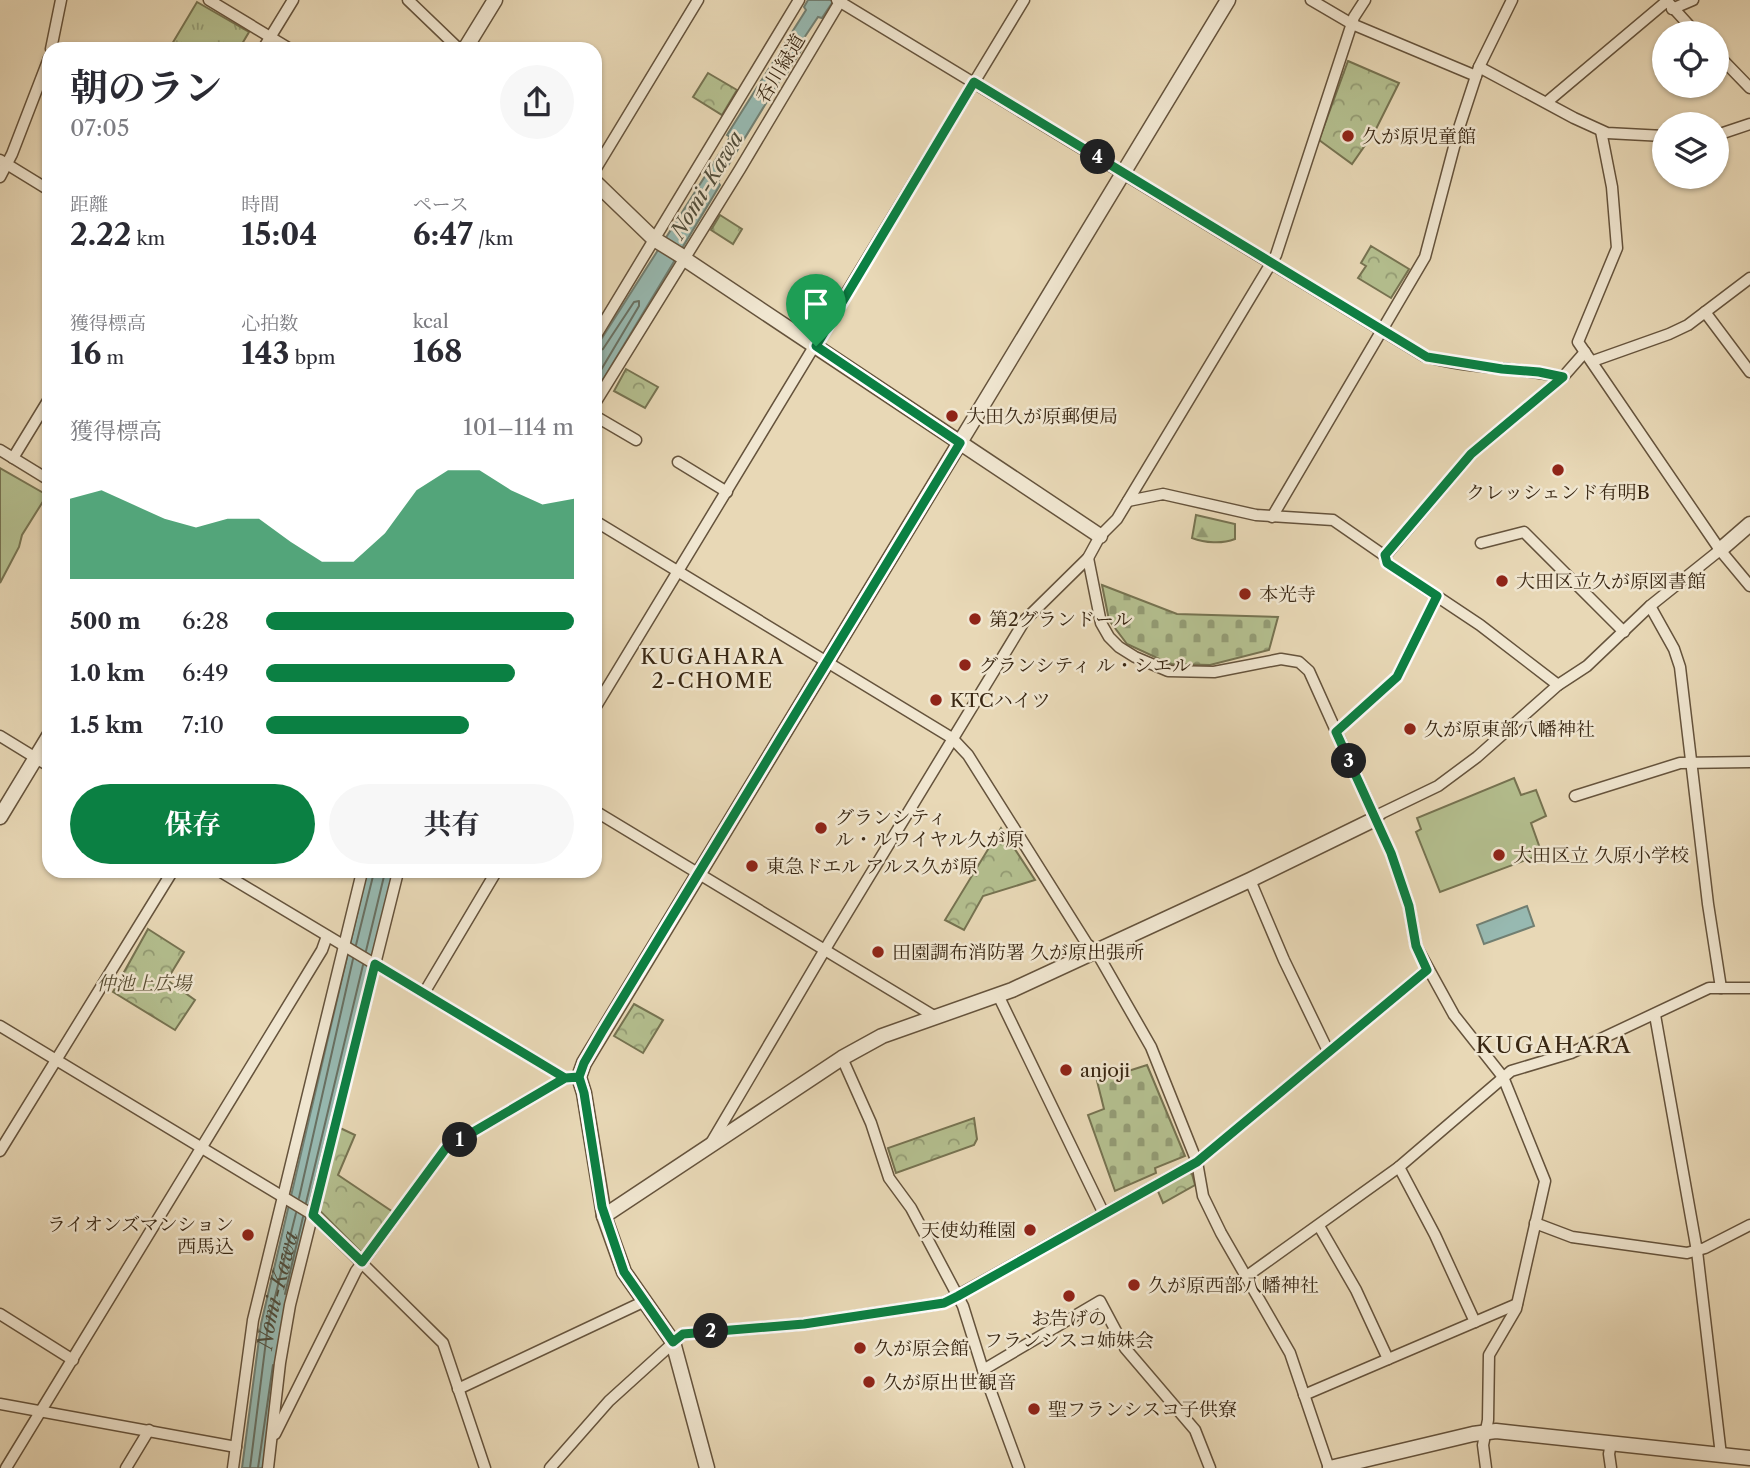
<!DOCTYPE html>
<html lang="ja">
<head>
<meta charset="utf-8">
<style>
  :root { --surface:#fff; --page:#f7f7f7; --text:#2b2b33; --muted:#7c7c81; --accent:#0b8043 }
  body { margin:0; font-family:"Libre Caslon Text","Noto Serif JP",serif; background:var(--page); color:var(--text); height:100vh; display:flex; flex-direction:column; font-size:26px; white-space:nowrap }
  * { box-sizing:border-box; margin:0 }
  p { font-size:23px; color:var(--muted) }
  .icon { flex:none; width:38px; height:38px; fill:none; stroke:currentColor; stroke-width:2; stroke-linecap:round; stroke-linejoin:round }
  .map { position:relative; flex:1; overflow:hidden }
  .details { position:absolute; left:42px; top:42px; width:560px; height:836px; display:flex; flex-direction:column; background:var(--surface); border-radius:21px; box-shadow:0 2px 5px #0004 }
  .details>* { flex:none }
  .controls { position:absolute; left:1652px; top:21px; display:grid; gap:14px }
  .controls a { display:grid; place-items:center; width:77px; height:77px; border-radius:50%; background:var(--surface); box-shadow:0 2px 5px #0004; font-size:35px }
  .pin { position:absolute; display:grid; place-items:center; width:60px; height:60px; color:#fff; margin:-72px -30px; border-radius:50% 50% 50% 0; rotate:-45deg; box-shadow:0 0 7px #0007 }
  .pin .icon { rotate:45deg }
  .km { position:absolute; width:35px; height:35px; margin:-18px; border-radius:50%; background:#222; color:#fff; font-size:19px; line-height:35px; text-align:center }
  .round { display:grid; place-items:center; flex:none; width:74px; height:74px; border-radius:37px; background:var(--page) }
  .summary { display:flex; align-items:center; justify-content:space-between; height:119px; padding:0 28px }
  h1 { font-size:38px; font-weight:700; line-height:52px }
  .stats { display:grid; grid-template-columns:repeat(3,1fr); gap:10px; height:119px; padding:7px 28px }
  .stats div { display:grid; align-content:center }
  .stats b { font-size:30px; font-weight:700 }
  .stats small { font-size:19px; font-weight:400 }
  .stats p { font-size:19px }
  .chart { height:196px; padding:14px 28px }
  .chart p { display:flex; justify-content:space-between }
  .chart svg { width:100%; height:126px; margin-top:7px; fill:var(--accent); opacity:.7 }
  .action { display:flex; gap:14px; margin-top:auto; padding:14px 28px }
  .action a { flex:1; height:80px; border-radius:42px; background:var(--accent); color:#fff; font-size:28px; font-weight:700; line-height:80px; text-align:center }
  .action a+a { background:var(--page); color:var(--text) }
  ul { padding:0 28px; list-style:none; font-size:23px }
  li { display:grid; grid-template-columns:112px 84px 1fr; align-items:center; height:52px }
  li i { height:18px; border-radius:9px; background:var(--accent) }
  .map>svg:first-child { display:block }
  .grass { fill:url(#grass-tufts); stroke:#767351; stroke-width:2 }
  .forest { fill:url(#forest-firs); stroke:#767351; stroke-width:2 }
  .cemetery { fill:url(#cemetery-stones); stroke:#767351; stroke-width:2 }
  .park { fill:url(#park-crowns); stroke:#767351; stroke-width:2 }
  .pitch { fill:#b4bf8f; stroke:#767351; stroke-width:2 }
  .water { fill:#97b9b1; stroke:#717f72; stroke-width:2 }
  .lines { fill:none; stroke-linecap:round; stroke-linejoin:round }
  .shore { stroke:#687062; stroke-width:2 }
  .minor-casing { stroke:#65533c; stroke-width:13 }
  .tertiary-casing { stroke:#65533c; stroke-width:17 }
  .minor { stroke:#f0e6d0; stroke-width:10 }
  .tertiary { stroke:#f0e6d0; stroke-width:14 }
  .route-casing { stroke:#fff; stroke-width:14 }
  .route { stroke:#0b8043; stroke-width:9 }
  .poi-dot { fill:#8f2418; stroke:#f0e6d0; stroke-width:2.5 }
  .labels { text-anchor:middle; stroke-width:5; stroke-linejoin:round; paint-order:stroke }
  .street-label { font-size:19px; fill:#392713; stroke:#f0e6d0 }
  .poi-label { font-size:19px; fill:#392713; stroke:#f0e6d0; text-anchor:start }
  .park-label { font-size:19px; font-style:italic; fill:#584d32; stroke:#f0e6d0 }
  .water-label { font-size:21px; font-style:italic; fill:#504c3a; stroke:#f0e6d0 }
  .neighbourhood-label { font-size:21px; letter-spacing:2px; fill:#392713; stroke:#f0e6d0 }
  .quarter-label { font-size:23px; letter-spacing:2px; fill:#392713; stroke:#f0e6d0 }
</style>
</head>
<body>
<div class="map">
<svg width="1750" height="1468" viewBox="0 0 1750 1468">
  <defs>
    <pattern id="grass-tufts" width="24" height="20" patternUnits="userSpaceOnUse" patternTransform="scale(1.75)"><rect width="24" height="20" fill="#b4bf8f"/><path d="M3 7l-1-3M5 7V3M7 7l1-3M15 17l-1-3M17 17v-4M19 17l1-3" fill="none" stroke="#939b74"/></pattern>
    <pattern id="forest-firs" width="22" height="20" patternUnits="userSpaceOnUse" patternTransform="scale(1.75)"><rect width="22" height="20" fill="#b4bf8f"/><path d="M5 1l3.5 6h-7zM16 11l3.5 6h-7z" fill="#939b74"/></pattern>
    <pattern id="cemetery-stones" width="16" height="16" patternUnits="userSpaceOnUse" patternTransform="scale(1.75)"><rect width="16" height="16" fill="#b4bf8f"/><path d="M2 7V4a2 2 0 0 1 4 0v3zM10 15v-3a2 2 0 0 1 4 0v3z" fill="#939b74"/></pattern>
    <pattern id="park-crowns" width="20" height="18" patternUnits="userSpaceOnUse" patternTransform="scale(1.75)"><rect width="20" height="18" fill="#b4bf8f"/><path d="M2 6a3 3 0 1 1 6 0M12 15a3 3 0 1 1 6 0" fill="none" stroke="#939b74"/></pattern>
  </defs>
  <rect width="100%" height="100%" fill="#e8d8b6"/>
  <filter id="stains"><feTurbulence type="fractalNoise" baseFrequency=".00286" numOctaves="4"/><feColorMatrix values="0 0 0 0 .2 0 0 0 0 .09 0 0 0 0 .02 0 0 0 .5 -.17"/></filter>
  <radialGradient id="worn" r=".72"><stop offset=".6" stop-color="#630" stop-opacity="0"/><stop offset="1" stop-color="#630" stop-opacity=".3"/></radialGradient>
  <path class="grass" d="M 197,2 L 249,32 L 239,49 L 169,49 Z"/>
  <path class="forest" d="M 1196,515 L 1235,524 L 1235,539 C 1222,544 1205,543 1192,538 Z"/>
  <g class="cemetery">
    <path d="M 1102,585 L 1177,614 L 1278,617 L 1269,650 L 1210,665 L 1170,664 L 1127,644 L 1109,620 Z"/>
    <path d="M 1147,1065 L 1185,1156 L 1155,1168 L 1156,1173 L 1115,1191 L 1088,1115 L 1104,1109 L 1097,1081 Z"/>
  </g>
  <g class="park">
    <path d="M 1348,61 L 1399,83 L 1375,131 L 1352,164 L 1319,140 Z"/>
    <path d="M 708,73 L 737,90 L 722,115 L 693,97 Z"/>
    <path d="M 720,215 L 742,229 L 733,244 L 711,230 Z"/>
    <path d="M 1371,246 L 1409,269 L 1391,298 L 1358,278 L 1366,266 L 1361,263 Z"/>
    <path d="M 626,369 L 658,387 L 645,408 L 614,391 Z"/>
    <path d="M 1001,828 L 1035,880 L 983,896 L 964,930 L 945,920 Z"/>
    <path d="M 148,929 L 184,952 L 167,980 L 195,1000 L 175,1030 L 113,992 Z"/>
    <path d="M 634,1004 L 663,1020 L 643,1053 L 614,1036 Z"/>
    <path d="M 974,1118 L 977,1139 L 974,1145 L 896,1173 L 888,1148 Z"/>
    <path d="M 338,1127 L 355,1135 L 338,1175 L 393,1212 L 362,1253 L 317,1208 Z"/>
    <path d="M 1188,1172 L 1192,1174 L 1195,1185 L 1163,1203 L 1157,1189 Z"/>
  </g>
  <g class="pitch">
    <path d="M 0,468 L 47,495 L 22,535 L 19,547 L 0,583 Z"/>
    <path d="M 1514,778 L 1521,795 L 1536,790 L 1546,816 L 1531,823 L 1542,854 L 1440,892 L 1416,832 L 1421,829 L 1417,818 Z"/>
  </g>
  <g class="water">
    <path d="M 808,0 L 834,0 L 822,18 L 818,17 L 800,44 L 802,49 L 787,73 L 782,77 L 718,182 L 720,185 L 595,393 L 595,349 L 730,137 L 727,135 L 806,10 L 804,7 Z"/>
    <path d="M 367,872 L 393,872 L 311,1213 L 264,1468 L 242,1468 L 261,1324 Z"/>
    <path d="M 1527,906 L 1534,926 L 1484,944 L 1477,925 Z"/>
  </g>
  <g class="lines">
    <g class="shore">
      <path d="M 595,352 L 603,349 L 634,302 L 639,301 L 639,306 L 595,380"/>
      <path d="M 356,945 L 374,872"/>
      <path d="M 366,951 L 385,872"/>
      <path d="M 299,1198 L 353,959"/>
      <path d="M 306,1203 L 363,965"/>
      <path d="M 285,1294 L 303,1217"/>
      <path id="s1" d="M 250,1468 L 268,1325 L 296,1213"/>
      <path d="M 258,1468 L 273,1365"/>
    </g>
    <defs>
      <g id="minor">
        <path d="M 209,0 L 290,49"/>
        <path d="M 408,0 L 459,49"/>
        <path d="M 837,0 L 1424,356 C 1469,369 1517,367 1563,377"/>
        <path d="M 1311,0 L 1352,24 L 1476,76"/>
        <path d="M 1666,0 L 1696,33"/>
        <path d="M 1672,9 L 1693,0"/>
        <path d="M 51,49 L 61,0"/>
        <path d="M 263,49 L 293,0"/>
        <path d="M 1717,54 L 1750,88"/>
        <path d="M 1479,67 L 1574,118 L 1607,133 L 1664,136"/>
        <path d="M 1547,102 L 1667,1"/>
        <path d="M 1601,131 L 1612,187 L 1617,248 L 1578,342 L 1720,550 L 1750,586"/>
        <path d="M 1717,135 L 1750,124"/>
        <path d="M 0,160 L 49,190"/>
        <path d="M 595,170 L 698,0"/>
        <path d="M 0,177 L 12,154 L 49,58"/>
        <path d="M 1705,312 L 1750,372"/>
        <path d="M 595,337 L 799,0"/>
        <path d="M 1593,361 L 1669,334 L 1688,325 L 1750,278"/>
        <path d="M 595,403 L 740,169 L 841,0"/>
        <path d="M 595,416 L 636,440"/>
        <path d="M 0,450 L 49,480"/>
        <path d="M 13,458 L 49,399"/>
        <path d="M 678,462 L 727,492"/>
        <path d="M 1128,501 L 1163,494 L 1256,515 L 1333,520 L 1385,556 L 1387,563 L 1480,625 L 1558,685"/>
        <path d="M 1272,517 L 1425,257 L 1459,128 L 1479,67 L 1512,0"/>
        <path d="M 595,521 L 952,738 L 968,755 L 1087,944 L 1096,951 L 1151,1047 L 1197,1162 L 1203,1196 L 1221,1233 L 1290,1353 L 1329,1468"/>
        <path d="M 1481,543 L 1524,532 L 1624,632"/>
        <path d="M 1385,556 L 1471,454 L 1563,377 L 1585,352"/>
        <path d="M 1088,558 L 1101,623 L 1109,637 L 1119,647 L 1135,657 L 1168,671 L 1214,672 L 1281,659 L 1299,662 L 1309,671 L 1391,853 L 1409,906 L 1416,946 L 1454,1015 L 1503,1077 L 1545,1181 L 1516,1309 L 1489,1355 L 1488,1420 L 1483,1445 L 1486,1468"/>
        <path d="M 1650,606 L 1674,649 L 1680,667 L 1708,904 L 1721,988"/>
        <path d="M 595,708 L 1024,0"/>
        <path d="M 1336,732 L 1397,677 L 1437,596"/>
        <path d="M 0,736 L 49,766"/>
        <path d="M 1575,796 L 1680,763 L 1750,762"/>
        <path d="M 595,811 L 934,1016"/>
        <path d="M 1375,819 L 1382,813 L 1438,786 L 1477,757 L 1558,685 L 1587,666 L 1650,606 L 1720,550"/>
        <path d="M 221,872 L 565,1078 L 570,1078"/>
        <path d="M 1250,880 L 1284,960 L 1328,1051"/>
        <path d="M 424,993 L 496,872"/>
        <path d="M 998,995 L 1104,1214"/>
        <path d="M 1655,1015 L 1697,1251 L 1721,1455"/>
        <path d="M 0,1026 L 313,1215 L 443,1343 L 485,1468"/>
        <path d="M 842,1058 L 871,1123 L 889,1178 L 911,1208 L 963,1306 L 983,1370 L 1019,1468"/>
        <path d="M 711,1143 L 830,941 L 1025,620 L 1088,558 L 1100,536 L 1117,519 L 1276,255 L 1354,17 L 1365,0"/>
        <path d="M 0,1151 L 172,872"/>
        <path d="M 1399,1167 L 1435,1235 L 1475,1322"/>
        <path d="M 1535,1223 L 1572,1237 L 1687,1253 L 1705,1248 L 1750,1225"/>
        <path d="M 1319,1226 L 1356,1290 L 1388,1359"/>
        <path d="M 1247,1276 L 1399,1167 L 1511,1071 L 1571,1053 L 1709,988 L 1750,988"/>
        <path d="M 0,1314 L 73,1360"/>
        <path d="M 983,1370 L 1100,1301 L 1125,1348 L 1195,1430 L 1210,1468"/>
        <path d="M 458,1389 L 645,1301"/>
        <path d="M 1304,1395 L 1517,1304"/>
        <path d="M 0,1404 L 236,1447"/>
        <path d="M 275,1434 L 356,1271 L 446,1148 L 565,1078"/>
        <path d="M 6,1468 L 322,950 L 327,936"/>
        <path d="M 126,1468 L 149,1430"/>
        <path d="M 233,1468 L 253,1320 L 362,872"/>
        <path d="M 268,1468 L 280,1363 L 290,1305 L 398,872"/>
        <path d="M 550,1468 L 609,1401 L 683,1334 L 804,1324 L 944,1303 L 1197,1162 L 1427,970"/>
        <path d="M 1611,1468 L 1609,1454 L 1611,1443"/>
      </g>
      <g id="tertiary">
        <path d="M 465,49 L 495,0"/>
        <path d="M 595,182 L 654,239 L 680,255"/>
        <path d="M 683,258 L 1100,536"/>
        <path d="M 1720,550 L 1750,524"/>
        <path d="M 0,817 L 49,736"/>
        <path d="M 604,1216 L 842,1058 L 882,1036 L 1012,990 L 1250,880 L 1375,819"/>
        <path d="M 707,1468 L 673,1342 L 624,1272 L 604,1216 L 584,1093 L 579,1077 L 584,1063 L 1228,0"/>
        <path d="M 1330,1468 L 1473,1434 L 1496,1431 L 1750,1458"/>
      </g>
    </defs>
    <use href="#minor" class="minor-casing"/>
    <use href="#tertiary" class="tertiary-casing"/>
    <use href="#minor" class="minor"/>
    <use href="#tertiary" class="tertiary"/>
  </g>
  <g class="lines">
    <defs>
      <path id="route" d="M 816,346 L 960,443 L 602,1032 L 584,1063 L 579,1077 L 565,1078 L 446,1148 L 362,1262 L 313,1215 L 375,964 L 565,1078 L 579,1077 L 584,1093 L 602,1207 L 624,1272 L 673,1342 L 683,1334 L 804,1324 L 944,1303 L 958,1296 L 1197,1162 L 1427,970 L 1416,946 L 1409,906 L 1391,853 L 1336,732 L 1397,677 L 1437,596 L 1387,563 L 1385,555 L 1471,454 L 1563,377 L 1539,372 L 1502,369 L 1427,357 L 974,82 L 816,346"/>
    </defs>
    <use href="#route" class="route-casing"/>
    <use href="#route" class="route"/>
  </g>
  <g class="poi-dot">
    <circle cx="1348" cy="136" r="7"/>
    <circle cx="952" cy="416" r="7"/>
    <circle cx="1558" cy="470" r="7"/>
    <circle cx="1502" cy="581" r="7"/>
    <circle cx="1245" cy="594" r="7"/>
    <circle cx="975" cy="619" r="7"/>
    <circle cx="965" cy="665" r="7"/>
    <circle cx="936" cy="700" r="7"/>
    <circle cx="1410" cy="729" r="7"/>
    <circle cx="821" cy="828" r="7"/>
    <circle cx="1499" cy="855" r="7"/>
    <circle cx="752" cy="866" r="7"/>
    <circle cx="878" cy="952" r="7"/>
    <circle cx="1066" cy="1070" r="7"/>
    <circle cx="1030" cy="1230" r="7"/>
    <circle cx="248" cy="1235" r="7"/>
    <circle cx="1134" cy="1285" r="7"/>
    <circle cx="1069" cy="1296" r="7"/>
    <circle cx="860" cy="1348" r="7"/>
    <circle cx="869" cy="1382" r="7"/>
    <circle cx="1034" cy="1409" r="7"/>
  </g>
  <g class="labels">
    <g class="street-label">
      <text transform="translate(780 68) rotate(-59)" y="7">呑川緑道</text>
    </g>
    <g class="poi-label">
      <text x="1362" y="143">久が原児童館</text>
      <text x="966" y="423">大田久が原郵便局</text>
      <text x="1558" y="499" text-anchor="middle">クレッシェンド有明B</text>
      <text x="1516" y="588">大田区立久が原図書館</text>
      <text x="1259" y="601">本光寺</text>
      <text x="989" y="626">第2グランドール</text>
      <text x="979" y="672">グランシティ ル・シエル</text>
      <text x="950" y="707">KTCハイツ</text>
      <text x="1424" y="736">久が原東部八幡神社</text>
      <text x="835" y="824">グランシティ<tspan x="835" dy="22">ル・ルワイヤル久が原</tspan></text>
      <text x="1513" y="862">大田区立 久原小学校</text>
      <text x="766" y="873">東急ドエル アルス久が原</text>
      <text x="892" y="959">田園調布消防署 久が原出張所</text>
      <text x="1080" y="1077">anjoji</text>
      <text x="234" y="1231" text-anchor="end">ライオンズマンション<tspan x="234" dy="22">西馬込</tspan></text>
      <text x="1016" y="1237" text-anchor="end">天使幼稚園</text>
      <text x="1148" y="1292">久が原西部八幡神社</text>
      <text x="1069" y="1325" text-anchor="middle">お告げの<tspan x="1069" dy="22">フランシスコ姉妹会</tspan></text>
      <text x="874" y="1355">久が原会館</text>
      <text x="883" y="1389">久が原出世観音</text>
      <text x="1048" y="1416">聖フランシスコ子供寮</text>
    </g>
    <g class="park-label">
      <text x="144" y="990">仲池上広場</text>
    </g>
    <g class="water-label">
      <text transform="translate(707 185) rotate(-59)" y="7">Nomi-Kawa</text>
      <text dy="7" stroke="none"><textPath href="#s1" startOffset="180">Nomi-Kawa</textPath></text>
    </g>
    <g class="neighbourhood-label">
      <text x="713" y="664">KUGAHARA<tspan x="713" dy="24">2-CHOME</tspan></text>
    </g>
    <g class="quarter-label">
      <text x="1554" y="1053">KUGAHARA</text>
    </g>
  </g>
  <rect width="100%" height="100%" filter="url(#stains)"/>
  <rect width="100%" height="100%" fill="url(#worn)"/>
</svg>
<div class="controls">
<a><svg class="icon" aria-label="locate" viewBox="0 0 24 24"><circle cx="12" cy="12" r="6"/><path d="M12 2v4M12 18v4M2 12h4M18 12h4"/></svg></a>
<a><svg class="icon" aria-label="layers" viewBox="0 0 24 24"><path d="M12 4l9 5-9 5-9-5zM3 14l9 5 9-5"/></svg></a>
</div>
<div class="pin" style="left:816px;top:346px;background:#1e9e55"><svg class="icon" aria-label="arrive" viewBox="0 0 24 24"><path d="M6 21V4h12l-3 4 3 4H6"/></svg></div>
<b class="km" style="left:460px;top:1140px">1</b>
<b class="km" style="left:711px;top:1331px">2</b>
<b class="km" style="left:1349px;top:761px">3</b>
<b class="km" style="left:1098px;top:157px">4</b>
<section class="details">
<div class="summary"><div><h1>朝のラン</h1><p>07:05</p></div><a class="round"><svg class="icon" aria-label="share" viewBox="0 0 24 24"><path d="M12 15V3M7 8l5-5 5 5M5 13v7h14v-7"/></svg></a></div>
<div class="stats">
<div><p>距離</p><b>2.22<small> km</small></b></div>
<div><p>時間</p><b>15:04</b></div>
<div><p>ペース</p><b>6:47<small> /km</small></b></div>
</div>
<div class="stats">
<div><p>獲得標高</p><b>16<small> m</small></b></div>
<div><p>心拍数</p><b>143<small> bpm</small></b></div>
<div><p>kcal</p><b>168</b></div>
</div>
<div class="chart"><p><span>獲得標高</span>101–114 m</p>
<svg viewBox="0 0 160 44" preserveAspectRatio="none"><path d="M0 44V16L10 13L20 18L30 23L40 26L50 23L60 23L70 31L80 38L90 38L100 28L110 13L120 6L130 6L140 13L150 18L160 16V44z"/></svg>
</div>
<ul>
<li><b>500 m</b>6:28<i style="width:100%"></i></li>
<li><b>1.0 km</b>6:49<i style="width:81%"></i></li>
<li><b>1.5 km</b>7:10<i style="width:66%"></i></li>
</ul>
<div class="action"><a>保存</a><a>共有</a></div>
</section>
</div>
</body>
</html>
